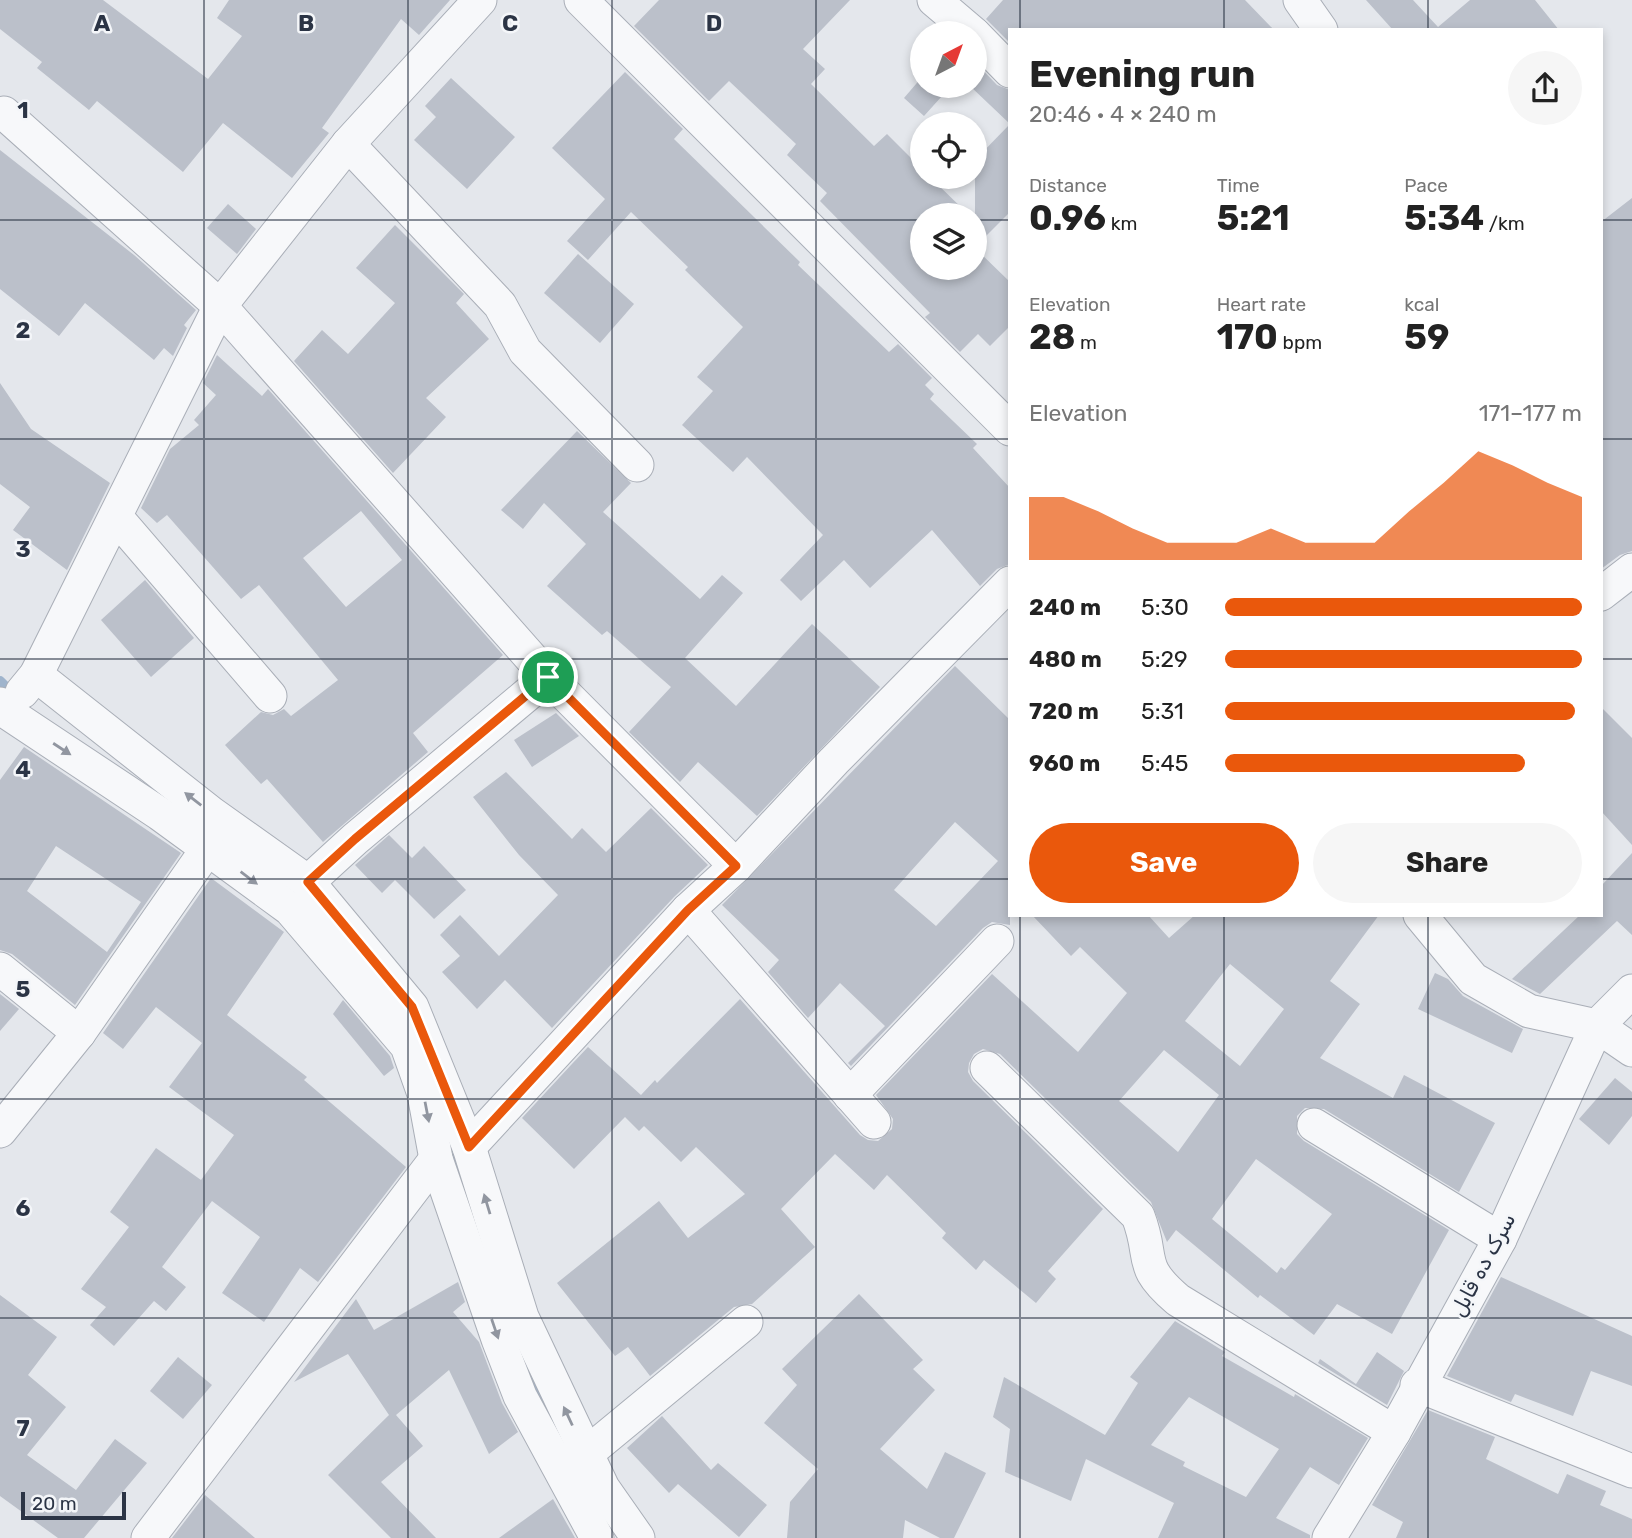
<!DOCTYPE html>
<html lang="en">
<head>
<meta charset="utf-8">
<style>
  :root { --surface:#fff; --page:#f6f6f6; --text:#222; --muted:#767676; --accent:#ea580c }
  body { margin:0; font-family:Rubik,Vazirmatn,sans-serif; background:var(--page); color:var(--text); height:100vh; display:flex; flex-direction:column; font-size:26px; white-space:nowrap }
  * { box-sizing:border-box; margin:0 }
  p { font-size:23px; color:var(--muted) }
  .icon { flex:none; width:38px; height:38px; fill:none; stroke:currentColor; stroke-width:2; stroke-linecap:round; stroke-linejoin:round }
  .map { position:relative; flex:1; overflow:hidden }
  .drawer { position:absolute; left:1008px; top:28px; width:595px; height:889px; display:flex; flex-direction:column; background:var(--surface); border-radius:0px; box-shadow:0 4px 10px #0003 }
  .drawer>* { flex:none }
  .needle { width:46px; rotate:41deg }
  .controls { position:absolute; left:910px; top:21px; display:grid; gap:14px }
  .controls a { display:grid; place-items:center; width:77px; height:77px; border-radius:50%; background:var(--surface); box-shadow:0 4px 10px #0003; font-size:35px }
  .scale { position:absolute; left:21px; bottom:18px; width:105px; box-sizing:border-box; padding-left:7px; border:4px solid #2b3445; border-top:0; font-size:19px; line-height:24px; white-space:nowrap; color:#2b3445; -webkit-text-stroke:5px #f4f6f9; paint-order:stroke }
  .pin { position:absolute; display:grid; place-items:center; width:60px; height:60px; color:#fff; margin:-30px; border:4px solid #fff; border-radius:50%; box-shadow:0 2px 7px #0007 }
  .round { display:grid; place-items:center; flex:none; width:74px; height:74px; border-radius:37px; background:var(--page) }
  .summary { display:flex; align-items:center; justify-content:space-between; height:119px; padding:0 21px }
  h1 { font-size:38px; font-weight:700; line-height:52px }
  .stats { display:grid; grid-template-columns:repeat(3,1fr); gap:10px; height:119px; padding:7px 21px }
  .stats div { display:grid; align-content:center }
  .stats b { font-size:35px; font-weight:700 }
  .stats small { font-size:19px; font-weight:400 }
  .stats p { font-size:19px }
  .chart { height:196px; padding:14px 21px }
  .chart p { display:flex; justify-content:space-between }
  .chart svg { width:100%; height:126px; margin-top:7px; fill:var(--accent); opacity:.7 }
  .action { display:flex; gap:14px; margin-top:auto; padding:14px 21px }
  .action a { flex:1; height:80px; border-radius:42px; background:var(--accent); color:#fff; font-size:28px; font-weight:700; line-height:80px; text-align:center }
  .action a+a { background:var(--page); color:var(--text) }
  ul { padding:0 21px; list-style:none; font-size:23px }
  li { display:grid; grid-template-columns:112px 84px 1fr; align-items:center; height:52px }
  li i { height:18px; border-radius:9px; background:var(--accent) }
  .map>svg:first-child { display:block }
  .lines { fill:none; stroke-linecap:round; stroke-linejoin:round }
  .stream { stroke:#9fb4cc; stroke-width:10 }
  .building { fill:#bbc0ca; fill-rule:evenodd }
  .minor-casing { stroke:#a9aeb7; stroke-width:35 }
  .minor { stroke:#f7f8fa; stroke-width:33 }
  .oneway { fill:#9196a0 }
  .route-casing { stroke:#fff; stroke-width:14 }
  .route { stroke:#ea580c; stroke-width:9 }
  .grid { fill:none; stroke:#2b3445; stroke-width:2; stroke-opacity:0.55 }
  .labels { text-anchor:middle; stroke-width:5; stroke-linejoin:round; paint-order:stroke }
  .street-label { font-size:21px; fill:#2b3445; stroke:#f4f6f9 }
  .grid-label { font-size:23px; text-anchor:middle; font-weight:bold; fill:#2b3445; stroke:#f4f6f9; stroke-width:5; stroke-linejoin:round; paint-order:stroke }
</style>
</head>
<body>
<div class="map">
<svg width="1632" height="1538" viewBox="0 0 1632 1538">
  <rect width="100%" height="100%" fill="#e4e7ec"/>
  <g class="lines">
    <g class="stream">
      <path d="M 0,681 L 16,697"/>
      <path d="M 448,1141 L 472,1212"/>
      <path d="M 530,1371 L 551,1421"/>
    </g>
  </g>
  <g class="building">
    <path d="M 0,0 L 103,0 L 208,79 L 242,36 L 217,18 L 229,0 L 450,0 L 419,35 L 401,19 L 322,128 L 329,133 L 292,178 L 223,123 L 183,172 L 97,101 L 89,110 L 37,68 L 42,62 L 0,29 Z"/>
    <path d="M 659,0 L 850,0 L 803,49 L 825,69 L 811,84 L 874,146 L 887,134 L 922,169 L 922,177 L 930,177 L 969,215 L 922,215 L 922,268 L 975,268 L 975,248 L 1010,282 L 1010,326 L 990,346 L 978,334 L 960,352 L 925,317 L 930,313 L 820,201 L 827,193 L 787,155 L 796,144 L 729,81 L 709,101 L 634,26 Z"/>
    <path d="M 1003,0 L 1245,0 L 1274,30 L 1010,30 L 1010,43 L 986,19 Z"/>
    <path d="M 1366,0 L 1413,0 L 1438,27 L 1470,0 L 1535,0 L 1559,30 L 1393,30 Z"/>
    <path d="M 975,62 L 997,85 L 1010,90 L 1010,124 L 970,86 L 975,86 Z"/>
    <path d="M 625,72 L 683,129 L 674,139 L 800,262 L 798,265 L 889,352 L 898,344 L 932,378 L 925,385 L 934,394 L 930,399 L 977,444 L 973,448 L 1010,488 L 1010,564 L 997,569 L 980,586 L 932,530 L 870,588 L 844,560 L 801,601 L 780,580 L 823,535 L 747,457 L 733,472 L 682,425 L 713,391 L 697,377 L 743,327 L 685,270 L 688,267 L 631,212 L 588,260 L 567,241 L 605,199 L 552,148 Z"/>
    <path d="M 922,77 L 922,86 L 951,86 L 924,116 L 904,98 Z"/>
    <path d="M 451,78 L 515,137 L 467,189 L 414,140 L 436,117 L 425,106 Z"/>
    <path d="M 1010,124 L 1010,212 L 975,247 L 975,160 Z"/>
    <path d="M 0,150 L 134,255 L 196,310 L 184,325 L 187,328 L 173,356 L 164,348 L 154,360 L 85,303 L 59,336 L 0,289 Z"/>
    <path d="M 1632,198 L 1632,551 L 1620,555 L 1601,569 L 1601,222 Z"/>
    <path d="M 228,204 L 256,229 L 237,254 L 207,228 Z"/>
    <path d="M 395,225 L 464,294 L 456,303 L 489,339 L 426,398 L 446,417 L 393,473 L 294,361 L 322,330 L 348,354 L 395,303 L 356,268 Z"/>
    <path d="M 578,254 L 634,304 L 600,343 L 544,293 Z"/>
    <path d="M 217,355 L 262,396 L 268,389 L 503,655 L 413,733 L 428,752 L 323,842 L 267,779 L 261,784 L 225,745 L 261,712 L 273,715 L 284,709 L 291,716 L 338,680 L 259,585 L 241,599 L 167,515 L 157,523 L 141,508 L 170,449 L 199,425 L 194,420 L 216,395 L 203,383 ZM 361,511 L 402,560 L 346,607 L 303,558 Z"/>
    <path d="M 0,383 L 31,429 L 110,483 L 67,570 L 13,530 L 30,507 L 0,484 Z"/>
    <path d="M 577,431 L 631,483 L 603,512 L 700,599 L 722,575 L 743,593 L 685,658 L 736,706 L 812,624 L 880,687 L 757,816 L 698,762 L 680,782 L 629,732 L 671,687 L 607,631 L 602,635 L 547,586 L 586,544 L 544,503 L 523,529 L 501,510 Z"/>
    <path d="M 145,580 L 194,638 L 151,677 L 101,620 Z"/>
    <path d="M 955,666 L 1010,720 L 1010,925 L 992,922 L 983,928 L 851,1066 L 848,1063 L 885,1026 L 840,983 L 808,1018 L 768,972 L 779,960 L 722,905 ZM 955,822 L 998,861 L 936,926 L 894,890 Z"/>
    <path d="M 1601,707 L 1632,738 L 1632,845 L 1601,811 Z"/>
    <path d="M 556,713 L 579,736 L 532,767 L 514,740 Z"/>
    <path d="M 24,747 L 181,853 L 75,1005 L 12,954 L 0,950 L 0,780 ZM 56,846 L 141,902 L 107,952 L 27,891 Z"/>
    <path d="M 506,772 L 572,839 L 582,828 L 606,852 L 651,808 L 708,865 L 674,897 L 552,1028 L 505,980 L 477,1009 L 442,972 L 460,956 L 440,935 L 460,915 L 499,956 L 558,895 L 519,855 L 473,797 Z"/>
    <path d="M 389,835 L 412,858 L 424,846 L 466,890 L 434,919 L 395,880 L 382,893 L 355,865 Z"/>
    <path d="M 1632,853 L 1632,935 L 1617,921 L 1540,994 L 1512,979 L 1580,915 L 1601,915 L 1601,886 Z"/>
    <path d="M 211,878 L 284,932 L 227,1015 L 307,1077 L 304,1080 L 406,1167 L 318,1282 L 300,1268 L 264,1322 L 222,1293 L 260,1237 L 212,1201 L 162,1267 L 186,1287 L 166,1311 L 154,1301 L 114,1346 L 90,1325 L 106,1307 L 81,1289 L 129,1227 L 110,1212 L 156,1148 L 201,1180 L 234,1135 L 169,1087 L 202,1043 L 156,1007 L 123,1049 L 103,1033 Z"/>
    <path d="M 1032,915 L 1148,915 L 1169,938 L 1195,915 L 1379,915 L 1330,981 L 1360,1004 L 1320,1058 L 1393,1098 L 1404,1075 L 1495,1123 L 1459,1192 L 1324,1109 L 1305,1108 L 1297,1116 L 1297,1134 L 1304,1141 L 1449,1230 L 1392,1334 L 1337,1304 L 1314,1335 L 1260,1295 L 1258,1298 L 1176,1230 L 1167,1242 L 1151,1202 L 1000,1054 L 983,1049 L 974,1054 L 969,1063 L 968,1072 L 973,1081 L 1103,1209 L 1048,1271 L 1056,1279 L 1036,1303 L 984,1260 L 976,1270 L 942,1238 L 946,1233 L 887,1175 L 874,1190 L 835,1154 L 781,1209 L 815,1247 L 752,1304 L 734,1307 L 650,1376 L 628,1347 L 615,1356 L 557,1283 L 659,1201 L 688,1238 L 745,1194 L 696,1147 L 681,1162 L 644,1126 L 639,1131 L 625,1117 L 574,1169 L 522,1118 L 571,1065 L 588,1047 L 641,1095 L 655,1080 L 657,1083 L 740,999 L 860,1135 L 868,1140 L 878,1141 L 892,1129 L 893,1119 L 876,1095 L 992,974 L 1078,1052 L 1127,993 L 1080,947 L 1071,956 ZM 1230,964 L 1284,1009 L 1240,1066 L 1185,1021 ZM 1164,1050 L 1219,1095 L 1178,1152 L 1119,1101 ZM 1256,1159 L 1332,1214 L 1285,1270 L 1281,1267 L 1277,1273 L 1212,1219 Z"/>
    <path d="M 1435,973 L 1448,979 L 1463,996 L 1523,1029 L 1512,1053 L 1418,1009 Z"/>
    <path d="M 0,994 L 19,1009 L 0,1031 Z"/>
    <path d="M 343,1000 L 390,1056 L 394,1068 L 384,1076 L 333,1014 Z"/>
    <path d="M 1615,1078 L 1632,1092 L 1632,1116 L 1609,1145 L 1579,1119 Z"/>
    <path d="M 1501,1277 L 1632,1336 L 1632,1386 L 1591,1371 L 1573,1416 L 1515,1394 L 1511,1402 L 1447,1376 Z"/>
    <path d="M 458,1282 L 465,1302 L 453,1312 L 479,1342 L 502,1403 L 518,1432 L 489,1454 L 449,1370 L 396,1415 L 423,1446 L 381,1482 L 436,1538 L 391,1538 L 328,1475 L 389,1415 L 348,1354 L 294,1382 L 356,1299 L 374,1330 Z"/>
    <path d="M 859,1294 L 923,1360 L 913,1369 L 935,1390 L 880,1449 L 927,1489 L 945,1452 L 986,1473 L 954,1538 L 940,1538 L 905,1520 L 903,1538 L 787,1538 L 790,1502 L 818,1469 L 764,1423 L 797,1385 L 782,1369 Z"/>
    <path d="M 0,1295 L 57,1337 L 28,1375 L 66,1407 L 27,1455 L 76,1490 L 115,1439 L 147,1463 L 84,1538 L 58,1538 L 0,1496 Z"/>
    <path d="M 1175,1321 L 1225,1352 L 1222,1356 L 1294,1397 L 1295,1394 L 1368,1438 L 1339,1485 L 1310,1467 L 1276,1518 L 1310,1535 L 1310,1538 L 1158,1538 L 1174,1503 L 1086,1459 L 1071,1501 L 1005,1472 L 1010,1429 L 993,1417 L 1004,1377 L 1105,1435 L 1138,1383 L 1130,1377 ZM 1189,1397 L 1279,1449 L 1246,1497 L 1183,1466 L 1185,1462 L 1151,1445 Z"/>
    <path d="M 1377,1352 L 1404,1371 L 1387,1405 L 1318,1363 L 1320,1359 L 1356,1384 Z"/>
    <path d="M 178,1357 L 212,1385 L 183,1419 L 150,1391 Z"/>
    <path d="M 1428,1410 L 1495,1437 L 1486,1459 L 1558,1494 L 1567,1474 L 1606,1491 L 1600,1505 L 1632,1519 L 1632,1538 L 1396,1538 L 1403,1522 L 1372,1505 Z"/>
    <path d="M 662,1416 L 711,1470 L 718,1463 L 767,1505 L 739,1537 L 678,1484 L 669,1493 L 627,1448 Z"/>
    <path d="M 205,1495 L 255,1538 L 172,1538 Z"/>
    <path d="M 553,1499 L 575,1538 L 499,1538 Z"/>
  </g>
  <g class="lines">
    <defs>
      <g id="minor">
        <path d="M 581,0 L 1010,429"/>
        <path d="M 934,0 L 973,33"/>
        <path d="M 1300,0 L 1321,30"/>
        <path d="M 975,35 L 1010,71"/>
        <path d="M 4,113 L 220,306 L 548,677 L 736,866"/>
        <path d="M 348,144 L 500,305 L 525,351 L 637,465"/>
        <path d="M 116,517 L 270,696"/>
        <path d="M 1601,594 L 1632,570"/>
        <path d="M 36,675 L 211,813 L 308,882 L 412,1007 L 469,1147 L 522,1317 L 603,1488 L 638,1538"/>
        <path d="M 22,692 L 36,675 L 220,306 L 348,144 L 480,0"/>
        <path d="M 0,704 L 5,711 L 160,814 L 290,909 L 407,1046 L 424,1094 L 436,1159 L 498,1339 L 520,1396 L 597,1538"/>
        <path d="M 308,882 L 355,839 L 548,677"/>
        <path d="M 688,910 L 874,1122"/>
        <path d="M 1420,915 L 1473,979 L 1529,1011 L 1597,1026 L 1632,1050"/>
        <path d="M 0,969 L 79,1033"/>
        <path d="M 987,1068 L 1138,1216 C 1155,1260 1136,1264 1178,1300 L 1394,1432"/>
        <path d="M 850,1095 L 997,941"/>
        <path d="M 1314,1125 L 1500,1239"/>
        <path d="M 0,1131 L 79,1033 L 208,848"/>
        <path d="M 469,1147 L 688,910 L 736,866 L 834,761 L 1010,583"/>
        <path d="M 1417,1385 L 1632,1471"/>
        <path d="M 586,1454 L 746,1322"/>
        <path d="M 148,1538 L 436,1159"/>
        <path d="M 1329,1538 L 1394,1432 L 1500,1239 L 1597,1026 L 1632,991"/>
      </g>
    </defs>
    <use href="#minor" class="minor-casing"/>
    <use href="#minor" class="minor"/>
  </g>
  <defs><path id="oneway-solid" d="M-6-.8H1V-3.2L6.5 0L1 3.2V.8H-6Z" transform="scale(1.75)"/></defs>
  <g class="oneway">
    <use href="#oneway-solid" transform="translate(62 749) rotate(33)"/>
    <use href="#oneway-solid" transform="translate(193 799) rotate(-142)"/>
    <use href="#oneway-solid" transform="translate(249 878) rotate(37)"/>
    <use href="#oneway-solid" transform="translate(427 1112) rotate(79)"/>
    <use href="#oneway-solid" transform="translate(487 1204) rotate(-107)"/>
    <use href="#oneway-solid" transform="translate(495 1329) rotate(71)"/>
    <use href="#oneway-solid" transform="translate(568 1416) rotate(-115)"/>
  </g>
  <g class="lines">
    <defs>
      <path id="route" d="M 548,677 L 736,866 L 688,910 L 469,1147 L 412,1007 L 308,882 L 355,839 Z"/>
    </defs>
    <use href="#route" class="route-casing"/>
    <use href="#route" class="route"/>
  </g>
  <path class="grid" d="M 204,0 L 204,1538M 408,0 L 408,1538M 612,0 L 612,1538M 816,0 L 816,1538M 1020,0 L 1020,30M 1224,0 L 1224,30M 1428,0 L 1428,30M 0,220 L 922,220M 975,220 L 1010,220M 1601,220 L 1632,220M 0,439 L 1010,439M 1601,439 L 1632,439M 0,659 L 1010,659M 1601,659 L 1632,659M 0,879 L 1010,879M 1601,879 L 1632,879M 1020,915 L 1020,1538M 1224,915 L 1224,1538M 1428,915 L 1428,1538M 0,1099 L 1632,1099M 0,1318 L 1632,1318"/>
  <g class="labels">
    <g class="street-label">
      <text transform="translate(1483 1265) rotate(-62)" y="7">سرک ده قابل</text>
    </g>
  </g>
  <g class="grid-label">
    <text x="102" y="31">A</text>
    <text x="306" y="31">B</text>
    <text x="510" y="31">C</text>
    <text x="714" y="31">D</text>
    <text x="23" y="118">1</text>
    <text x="23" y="338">2</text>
    <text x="23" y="557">3</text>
    <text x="23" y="777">4</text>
    <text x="23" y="997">5</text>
    <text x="23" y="1216">6</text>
    <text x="23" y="1436">7</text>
  </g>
</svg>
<div class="controls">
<a><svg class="needle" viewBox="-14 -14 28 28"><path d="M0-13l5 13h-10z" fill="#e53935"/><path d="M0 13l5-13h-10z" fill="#767676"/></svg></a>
<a><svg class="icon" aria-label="locate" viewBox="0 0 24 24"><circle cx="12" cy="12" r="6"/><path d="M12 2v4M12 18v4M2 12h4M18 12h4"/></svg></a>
<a><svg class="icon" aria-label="layers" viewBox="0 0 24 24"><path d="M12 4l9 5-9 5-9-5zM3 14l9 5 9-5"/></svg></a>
</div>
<div class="scale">20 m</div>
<div class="pin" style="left:548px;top:677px;background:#1e9e55"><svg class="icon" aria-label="arrive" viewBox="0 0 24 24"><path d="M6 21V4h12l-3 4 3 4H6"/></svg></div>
<section class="drawer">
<div class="summary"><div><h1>Evening run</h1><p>20:46 · 4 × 240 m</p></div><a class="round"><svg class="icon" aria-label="share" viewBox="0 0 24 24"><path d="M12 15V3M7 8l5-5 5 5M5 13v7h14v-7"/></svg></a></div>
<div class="stats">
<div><p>Distance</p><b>0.96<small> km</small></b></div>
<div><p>Time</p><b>5:21</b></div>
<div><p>Pace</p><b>5:34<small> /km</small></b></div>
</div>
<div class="stats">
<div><p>Elevation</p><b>28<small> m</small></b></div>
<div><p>Heart rate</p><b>170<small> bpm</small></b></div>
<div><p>kcal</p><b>59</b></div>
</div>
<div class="chart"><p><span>Elevation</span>171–177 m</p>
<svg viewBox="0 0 160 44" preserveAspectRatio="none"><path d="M0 44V22L10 22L20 27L30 33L40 38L50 38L60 38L70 33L80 38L90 38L100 38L110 27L120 17L130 6L140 11L150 17L160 22V44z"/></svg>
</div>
<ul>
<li><b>240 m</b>5:30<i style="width:100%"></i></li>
<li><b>480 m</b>5:29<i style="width:100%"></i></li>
<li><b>720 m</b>5:31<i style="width:98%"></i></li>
<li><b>960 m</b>5:45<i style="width:84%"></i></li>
</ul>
<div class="action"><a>Save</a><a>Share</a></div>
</section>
</div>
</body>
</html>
